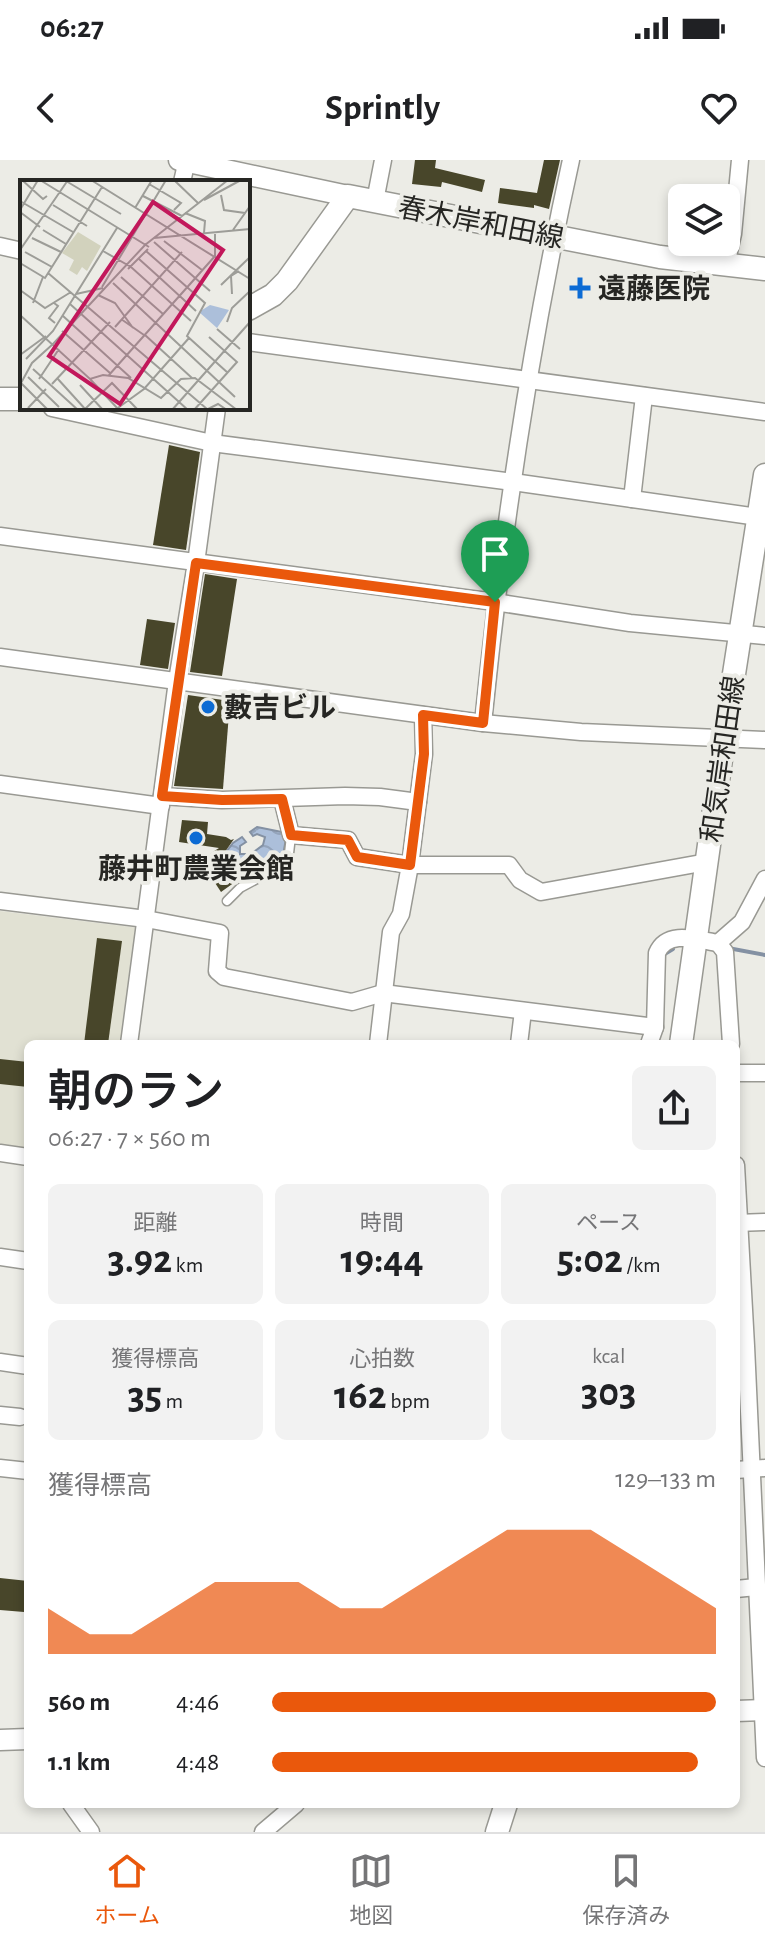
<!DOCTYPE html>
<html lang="ja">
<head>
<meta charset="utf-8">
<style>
  :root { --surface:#fff; --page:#f2f2f2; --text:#202124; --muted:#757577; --line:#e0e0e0; --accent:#ea580c }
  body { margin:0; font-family:"Alegreya Sans","Noto Sans JP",sans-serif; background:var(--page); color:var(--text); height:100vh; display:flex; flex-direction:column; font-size:30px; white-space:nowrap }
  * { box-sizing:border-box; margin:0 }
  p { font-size:26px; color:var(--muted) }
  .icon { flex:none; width:44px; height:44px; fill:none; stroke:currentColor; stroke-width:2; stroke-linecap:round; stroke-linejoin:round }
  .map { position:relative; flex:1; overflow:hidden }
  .sheet { position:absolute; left:24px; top:880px; width:716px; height:768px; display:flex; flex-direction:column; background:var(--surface); border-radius:12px; box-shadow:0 4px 12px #0003 }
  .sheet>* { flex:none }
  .controls { position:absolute; left:668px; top:24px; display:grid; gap:16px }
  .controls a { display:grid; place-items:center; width:72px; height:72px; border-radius:12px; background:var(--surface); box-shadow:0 4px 12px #0003; font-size:40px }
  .pin { position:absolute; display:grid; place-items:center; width:68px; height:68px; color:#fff; margin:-82px -34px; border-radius:50% 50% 50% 0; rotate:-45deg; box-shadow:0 0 8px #0007 }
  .pin .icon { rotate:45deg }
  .round { display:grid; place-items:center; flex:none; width:84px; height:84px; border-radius:12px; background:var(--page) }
  .headline { display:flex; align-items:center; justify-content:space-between; height:136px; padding:0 24px }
  h1 { font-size:44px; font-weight:600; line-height:60px }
  .metrics { display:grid; grid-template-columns:repeat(3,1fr); gap:12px; height:136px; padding:8px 24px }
  .metrics div { display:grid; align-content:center; border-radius:12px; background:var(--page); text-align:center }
  .metrics b { font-size:40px; font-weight:600 }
  .metrics small { font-size:22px; font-weight:400 }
  .metrics p { font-size:22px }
  .chart { height:224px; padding:16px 24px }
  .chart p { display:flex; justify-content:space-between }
  .chart svg { width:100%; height:144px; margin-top:8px; fill:var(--accent); opacity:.7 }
  ul { padding:0 24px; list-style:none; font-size:26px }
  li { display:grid; grid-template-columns:128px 96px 1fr; align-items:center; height:60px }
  li i { height:20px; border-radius:10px; background:var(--accent) }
  .status { display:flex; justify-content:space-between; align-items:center; height:56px; padding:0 40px; background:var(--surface); direction:ltr }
  .status svg { height:22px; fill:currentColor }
  header { display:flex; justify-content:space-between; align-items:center; height:104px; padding:0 24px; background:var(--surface); font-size:36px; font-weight:600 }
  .tabs { display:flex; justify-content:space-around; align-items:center; height:112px; border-top:2px solid var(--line); background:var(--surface); font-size:22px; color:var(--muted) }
  .tabs a { display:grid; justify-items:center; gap:4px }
  .tabs .active { color:var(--accent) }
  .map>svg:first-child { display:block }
  .built { fill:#e1e1d3 }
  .water { fill:url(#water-waves); stroke:#8491a3; stroke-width:2 }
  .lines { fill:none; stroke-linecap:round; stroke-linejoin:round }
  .stream { stroke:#8491a3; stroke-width:4 }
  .building { fill:#48462a }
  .service-casing { stroke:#999993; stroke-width:11 }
  .minor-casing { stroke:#999993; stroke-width:19 }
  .tertiary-casing { stroke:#999993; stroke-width:23 }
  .secondary-casing { stroke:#999993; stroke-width:25 }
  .service { stroke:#fff; stroke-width:8 }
  .minor { stroke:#fff; stroke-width:16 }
  .tertiary { stroke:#fff; stroke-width:20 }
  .secondary { stroke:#fff; stroke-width:22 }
  .route-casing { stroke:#fff; stroke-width:16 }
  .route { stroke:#ea580c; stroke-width:10 }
  .poi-dot { fill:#0c6bd4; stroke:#ecece6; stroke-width:3 }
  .labels { text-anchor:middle; stroke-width:8; stroke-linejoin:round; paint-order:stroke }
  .street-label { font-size:28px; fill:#262623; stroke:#ecece6 }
  .poi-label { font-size:28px; font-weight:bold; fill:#262623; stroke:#ecece6; text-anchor:start }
  .inset-road { fill:none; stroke:#9d9d98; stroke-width:2 }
  .view { fill:#c2185b; fill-opacity:0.15; stroke:#c2185b; stroke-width:4 }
  .inset-edge { fill:none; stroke:#262623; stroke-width:4 }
</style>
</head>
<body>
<div class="status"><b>06:27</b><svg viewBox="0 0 49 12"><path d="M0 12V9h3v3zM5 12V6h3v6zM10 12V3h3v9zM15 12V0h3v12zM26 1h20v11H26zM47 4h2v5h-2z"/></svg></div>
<header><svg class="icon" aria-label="back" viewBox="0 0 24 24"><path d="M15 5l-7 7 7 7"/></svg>Sprintly<svg class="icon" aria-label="heart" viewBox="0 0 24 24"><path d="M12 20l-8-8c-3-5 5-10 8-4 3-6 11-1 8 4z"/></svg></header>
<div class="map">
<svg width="765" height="1672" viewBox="0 0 765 1672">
  <defs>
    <pattern id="water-waves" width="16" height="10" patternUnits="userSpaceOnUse" patternTransform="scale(2)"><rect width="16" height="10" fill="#acbfda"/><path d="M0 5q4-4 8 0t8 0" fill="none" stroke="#94a4bb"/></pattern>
  </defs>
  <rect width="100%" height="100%" fill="#ecece6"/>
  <path class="built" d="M 0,751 L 139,768 L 121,884 L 28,884 L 28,990 L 0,986 Z"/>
  <path class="water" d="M 257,667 L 287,673 L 282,701 L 246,720 L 237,714 L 223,696 L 233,683 L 242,677 L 246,682 L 240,686 L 240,694 L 251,694 L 263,685 L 265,677 L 257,674 L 253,676 L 250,672 Z"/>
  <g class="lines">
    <g class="stream">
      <path d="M 728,788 L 765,795"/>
      <path d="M 663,795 L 673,789"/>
    </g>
  </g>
  <g class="building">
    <path d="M 415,0 L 436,0 L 435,8 L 485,20 L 482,32 L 442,22 L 441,27 L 412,24 Z"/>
    <path d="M 544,0 L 560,0 L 549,49 L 534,45 L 534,48 L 498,43 L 500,28 L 537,33 Z"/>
    <path d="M 169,285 L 200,292 L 186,390 L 153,385 Z"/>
    <path d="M 205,414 L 237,419 L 222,516 L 190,512 Z"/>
    <path d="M 147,459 L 175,463 L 168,509 L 140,505 Z"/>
    <path d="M 188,535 L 230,541 L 223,629 L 174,626 Z"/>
    <path d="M 182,660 L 208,662 L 207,674 L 226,677 L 231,680 L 234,679 L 220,699 L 235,722 L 221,732 L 200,700 L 219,688 L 179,682 Z"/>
    <path d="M 97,778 L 122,781 L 108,884 L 84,884 Z"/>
    <path d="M 0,899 L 28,902 L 28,927 L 0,924 Z"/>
    <path d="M 0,1418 L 28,1421 L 28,1443 L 25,1443 L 24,1452 L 0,1450 Z"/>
  </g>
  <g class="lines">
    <defs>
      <path id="service" d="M 227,741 L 240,728 L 288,702 L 291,676"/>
      <g id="minor">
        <path d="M 182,22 L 187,0"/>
        <path d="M 375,41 L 383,0"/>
        <path d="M 0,86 L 22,91"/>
        <path d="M 726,105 L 733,74 L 740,0"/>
        <path d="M 248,182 L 765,252"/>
        <path d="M 52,248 L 212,283 L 513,322 L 765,358"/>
        <path d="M 632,339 L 644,236"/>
        <path d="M 0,376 L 495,442 L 630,463 L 765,476"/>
        <path d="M 0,497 L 483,563 L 581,572 L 765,580"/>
        <path d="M 483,563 C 502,375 530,186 571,0"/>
        <path d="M 0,624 L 161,646"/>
        <path d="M 162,636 L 222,640 L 345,636 L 380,637 L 418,642"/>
        <path d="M 282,639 L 291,675 L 348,680 L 357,697 L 410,705 L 509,705 L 520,720 L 541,732 L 707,702"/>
        <path d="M 0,741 L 146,759 L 220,773 L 217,811 L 224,817 L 352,842 L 383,833 L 655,867"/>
        <path d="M 718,783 L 725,792 L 731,884"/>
        <path d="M 129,884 L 177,521 L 196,403 L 217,248"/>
        <path d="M 378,884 L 391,772 L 401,754 L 410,705 L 424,594 L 423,555"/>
        <path d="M 519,884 L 523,851"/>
        <path d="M 649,884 L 655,867 L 657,793 C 667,769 698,780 718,783 L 742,762 L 765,719"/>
        <path d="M 736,913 L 765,913"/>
        <path d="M 0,993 L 28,997"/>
        <path d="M 736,1005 L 746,1186 L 765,1598"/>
        <path d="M 736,1063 L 765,1062"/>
        <path d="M 0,1097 L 28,1101"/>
        <path d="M 0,1202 L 28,1206"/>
        <path d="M 0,1255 L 20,1257"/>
        <path d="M 0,1308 L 28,1311"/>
        <path d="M 736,1310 L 765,1308"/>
        <path d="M 736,1429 L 756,1427"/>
        <path d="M 71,1644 L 91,1672"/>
        <path d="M 263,1672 L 296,1644"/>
      </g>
      <g id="tertiary">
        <path d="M 179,0 L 348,36"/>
        <path d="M 736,1551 L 765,1550"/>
        <path d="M 0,1580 L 28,1579"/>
      </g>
      <g id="secondary">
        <path d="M 248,149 L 273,135 L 287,121 L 348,36 L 660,97 L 765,109"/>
        <path d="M 0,239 L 22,239"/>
        <path d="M 681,884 L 724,578 L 765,315"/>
        <path d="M 497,1672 L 506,1644"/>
      </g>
    </defs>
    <use href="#service" class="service-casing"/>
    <use href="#minor" class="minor-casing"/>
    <use href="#tertiary" class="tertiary-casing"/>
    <use href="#secondary" class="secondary-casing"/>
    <use href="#service" class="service"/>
    <use href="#minor" class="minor"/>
    <use href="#tertiary" class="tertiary"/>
    <use href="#secondary" class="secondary"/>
  </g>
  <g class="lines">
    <defs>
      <path id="route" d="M 196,403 L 495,442 L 483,563 L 423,555 L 424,594 L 410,705 L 357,697 L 348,680 L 291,675 L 282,639 L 222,640 L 162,636 Z"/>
    </defs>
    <use href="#route" class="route-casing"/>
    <use href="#route" class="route"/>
  </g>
  <g class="poi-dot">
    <path d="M576 116h8v8h8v8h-8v8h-8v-8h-8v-8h8z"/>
    <circle cx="208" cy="547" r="8"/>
    <circle cx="196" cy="678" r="8"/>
  </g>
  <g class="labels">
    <g class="street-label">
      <text transform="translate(481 62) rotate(11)" y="10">春木岸和田線</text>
      <text transform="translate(722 599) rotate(-82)" y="10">和気岸和田線</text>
    </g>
    <g class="poi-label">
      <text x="598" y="138">遠藤医院</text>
      <text x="224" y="557">藪吉ビル</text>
      <text x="196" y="718" text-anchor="middle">藤井町農業会館</text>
    </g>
  </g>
  <g transform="translate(20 20)">
    <rect width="230" height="230" fill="#ecece6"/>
    <path d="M 58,52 L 81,66 L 67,91 L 62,87 L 57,95 L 49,90 L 54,80 L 42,73 Z" fill="#d2d2bd"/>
    <path d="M 190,125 L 209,130 L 197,148 L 179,132 Z" fill="#acbfda"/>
    <path class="inset-road" d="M 2,0 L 23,19 L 27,16M 20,0 L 129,67M 71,0 L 230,99M 154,0 L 178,23M 46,1 L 101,34M 129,4 L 161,23 L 154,30M 201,15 L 204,30 L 225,33M 123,16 L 162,36M 184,20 L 221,0M 0,21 L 53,52M 33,25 L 67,46M 115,28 L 132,0M 0,30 L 18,0M 0,32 L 20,47M 165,33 L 185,41 L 184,53M 23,50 L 46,64M 213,50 L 230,26M 12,58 L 41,72M 134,58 L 230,49M 144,61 L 182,90M 134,62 L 190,111M 0,70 L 48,0M 83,71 L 111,87 L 171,141M 126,71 L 185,123 L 167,156 L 208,193M 5,72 L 32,87M 119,79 L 139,97M 0,83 L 25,98 L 82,7M 108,89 L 128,69M 28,93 L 187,229M 101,97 L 143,134M 139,97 L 176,131M 93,103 L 215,217M 201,105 L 230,77M 82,107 L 146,0M 0,110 L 25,128 L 51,112M 56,114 L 83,108M 212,114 L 211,96 L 219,91M 78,115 L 95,123 L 113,148M 13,123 L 23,97M 34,123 L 38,126 L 29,138 L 35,143M 50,124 L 168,230M 0,135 L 70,199 L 83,195 L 108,198 L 141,218 L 161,199 L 175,198 L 217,230M 43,136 L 111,198M 101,139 L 124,155M 207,142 L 212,128 L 230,111M 95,147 L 162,72M 197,149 L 220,169M 42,151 L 90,193M 125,155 L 172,198M 33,164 L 125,65 L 208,0M 0,175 L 26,156M 6,179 L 33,151 L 97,48M 13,189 L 58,230M 89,195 L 195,76 L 195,52M 8,197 L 39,227M 37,198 L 66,230M 19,199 L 39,169M 70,199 L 99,230M 32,204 L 90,142M 60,205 L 83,230M 8,228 L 26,209M 65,229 L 92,203 L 118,230M 28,230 L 1,203 L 12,183 L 33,164M 95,230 L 124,209 L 169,158M 152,230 L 230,142M 174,230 L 217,182 L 189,157M 186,230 L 198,224 L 207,230"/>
    <path class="view" d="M 133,22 L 203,70 L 100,224 L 29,176 Z"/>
    <rect width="230" height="230" class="inset-edge"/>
  </g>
</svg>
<div class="controls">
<a><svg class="icon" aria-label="layers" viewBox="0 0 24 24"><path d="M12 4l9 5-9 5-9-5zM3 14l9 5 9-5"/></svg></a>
</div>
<div class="pin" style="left:495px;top:442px;background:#1e9e55"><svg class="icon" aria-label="arrive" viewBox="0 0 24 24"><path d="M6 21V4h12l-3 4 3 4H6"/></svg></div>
<section class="sheet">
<div class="headline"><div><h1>朝のラン</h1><p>06:27 · 7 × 560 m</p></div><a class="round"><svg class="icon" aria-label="share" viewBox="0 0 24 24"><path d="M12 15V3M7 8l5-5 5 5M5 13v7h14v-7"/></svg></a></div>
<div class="metrics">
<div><p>距離</p><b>3.92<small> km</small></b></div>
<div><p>時間</p><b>19:44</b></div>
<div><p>ペース</p><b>5:02<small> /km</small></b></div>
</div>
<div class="metrics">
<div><p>獲得標高</p><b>35<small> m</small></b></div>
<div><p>心拍数</p><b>162<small> bpm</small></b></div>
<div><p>kcal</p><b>303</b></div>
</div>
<div class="chart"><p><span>獲得標高</span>129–133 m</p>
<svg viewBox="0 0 160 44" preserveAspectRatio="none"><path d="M0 44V30L10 38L20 38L30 30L40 22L50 22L60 22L70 30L80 30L90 22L100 14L110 6L120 6L130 6L140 14L150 22L160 30V44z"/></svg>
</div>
<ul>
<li><b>560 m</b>4:46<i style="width:100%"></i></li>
<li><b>1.1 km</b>4:48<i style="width:96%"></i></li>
</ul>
</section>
</div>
<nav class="tabs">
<a class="active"><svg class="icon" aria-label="home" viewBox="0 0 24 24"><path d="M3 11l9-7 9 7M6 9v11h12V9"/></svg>ホーム</a>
<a><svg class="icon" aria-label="map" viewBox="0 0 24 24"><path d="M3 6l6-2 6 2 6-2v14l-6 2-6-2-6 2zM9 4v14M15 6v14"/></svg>地図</a>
<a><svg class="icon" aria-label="saved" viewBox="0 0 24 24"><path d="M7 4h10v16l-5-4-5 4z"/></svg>保存済み</a>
</nav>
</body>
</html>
